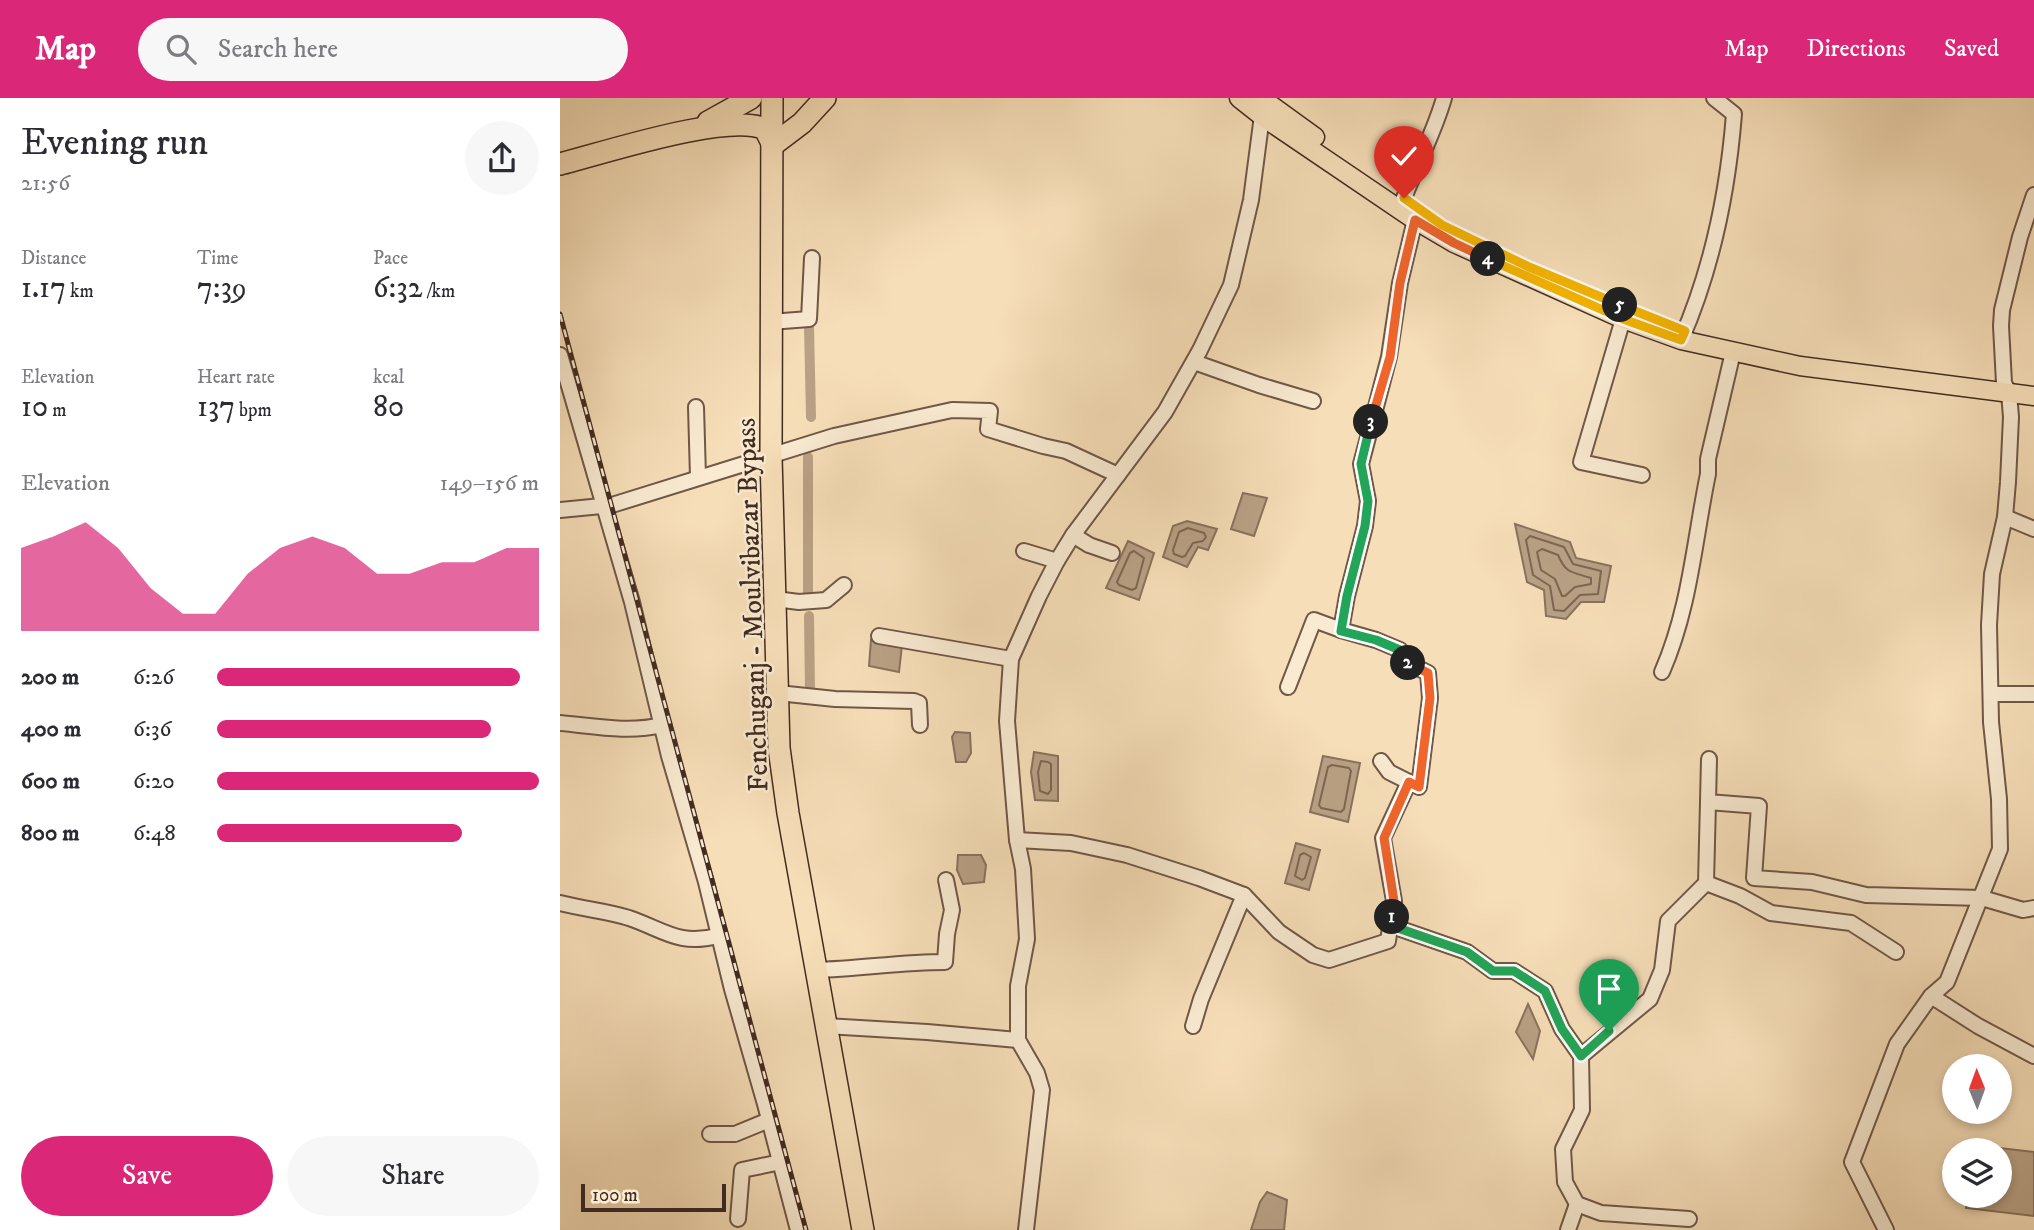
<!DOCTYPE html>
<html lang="en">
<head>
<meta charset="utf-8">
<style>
  :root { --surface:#fff; --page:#f7f7f7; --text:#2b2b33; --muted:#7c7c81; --accent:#db2777 }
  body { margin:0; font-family:"IM FELL DW Pica",serif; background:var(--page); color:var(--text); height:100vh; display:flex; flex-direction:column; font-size:26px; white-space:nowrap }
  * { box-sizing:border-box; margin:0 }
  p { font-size:23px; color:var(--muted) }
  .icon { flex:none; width:38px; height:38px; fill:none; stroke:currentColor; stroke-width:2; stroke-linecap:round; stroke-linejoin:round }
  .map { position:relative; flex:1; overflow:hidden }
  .drawer { display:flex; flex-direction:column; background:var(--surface); width:560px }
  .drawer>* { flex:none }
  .needle { width:46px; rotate:359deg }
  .fabs { position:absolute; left:1382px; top:956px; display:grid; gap:14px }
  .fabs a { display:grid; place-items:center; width:70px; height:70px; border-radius:50%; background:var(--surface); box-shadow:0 4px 10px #0003; font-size:35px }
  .scale { position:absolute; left:21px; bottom:18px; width:145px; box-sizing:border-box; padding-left:7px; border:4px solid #422c21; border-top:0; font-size:19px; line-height:24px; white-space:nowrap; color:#422c21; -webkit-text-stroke:5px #f9ead1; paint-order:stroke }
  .pin { position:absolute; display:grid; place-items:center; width:60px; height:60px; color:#fff; margin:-72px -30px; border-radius:50% 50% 50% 0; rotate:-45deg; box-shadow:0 0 7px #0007 }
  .pin .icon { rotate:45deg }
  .km { position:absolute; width:35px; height:35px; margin:-18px; border-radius:50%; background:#222; color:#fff; font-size:19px; line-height:35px; text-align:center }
  .round { display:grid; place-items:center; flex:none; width:74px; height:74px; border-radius:37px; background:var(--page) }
  .headline { display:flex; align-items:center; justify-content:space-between; height:119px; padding:0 21px }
  h1 { font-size:38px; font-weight:600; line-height:52px }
  .metrics { display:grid; grid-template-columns:repeat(3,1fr); gap:10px; height:119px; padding:7px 21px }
  .metrics div { display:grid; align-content:center }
  .metrics b { font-size:30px; font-weight:600 }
  .metrics small { font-size:19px; font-weight:400 }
  .metrics p { font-size:19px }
  .chart { height:196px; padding:14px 21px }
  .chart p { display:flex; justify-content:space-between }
  .chart svg { width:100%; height:126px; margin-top:7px; fill:var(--accent); opacity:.7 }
  .primary-button { display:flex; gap:14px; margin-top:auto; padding:14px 21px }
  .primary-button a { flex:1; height:80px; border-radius:42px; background:var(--accent); color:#fff; font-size:28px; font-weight:600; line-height:80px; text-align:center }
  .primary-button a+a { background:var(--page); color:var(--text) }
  ul { padding:0 21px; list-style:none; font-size:23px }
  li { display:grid; grid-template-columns:112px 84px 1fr; align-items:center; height:52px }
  li i { height:18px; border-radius:9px; background:var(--accent) }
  header { display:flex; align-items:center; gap:42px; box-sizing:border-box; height:98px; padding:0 35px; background:var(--accent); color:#fff }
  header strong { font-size:33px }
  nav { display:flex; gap:38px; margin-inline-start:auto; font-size:24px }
  .search { width:490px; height:63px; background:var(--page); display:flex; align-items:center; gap:18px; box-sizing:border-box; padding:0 24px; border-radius:38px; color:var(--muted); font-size:26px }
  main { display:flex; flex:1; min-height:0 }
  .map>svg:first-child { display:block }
  .water { fill:#b9a185; stroke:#89725d; stroke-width:2 }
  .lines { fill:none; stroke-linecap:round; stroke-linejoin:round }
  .shore { stroke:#7e6653; stroke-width:2 }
  .canal { stroke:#b9a185; stroke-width:10 }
  .minor-casing { stroke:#6f5847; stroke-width:18 }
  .major-casing { stroke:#422c21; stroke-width:21 }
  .highway-casing { stroke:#422c21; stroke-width:24 }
  .minor { stroke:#f9ead1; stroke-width:14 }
  .major { stroke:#f6deb8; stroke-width:18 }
  .highway { stroke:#f6deb8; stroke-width:21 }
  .rail-casing { stroke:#422c21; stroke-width:5 }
  .rail { stroke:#f9ead1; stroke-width:2.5; stroke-dasharray:8; stroke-linecap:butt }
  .split-1-casing { stroke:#fff; stroke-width:14 }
  .split-2-casing { stroke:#fff; stroke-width:14 }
  .split-3-casing { stroke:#fff; stroke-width:14 }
  .split-4-casing { stroke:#fff; stroke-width:14 }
  .split-5-casing { stroke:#fff; stroke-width:14 }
  .split-6-casing { stroke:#fff; stroke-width:14 }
  .split-1 { stroke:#22a559; stroke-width:9 }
  .split-2 { stroke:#f0652b; stroke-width:9 }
  .split-3 { stroke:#22a559; stroke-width:9 }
  .split-4 { stroke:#f0652b; stroke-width:9 }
  .split-5 { stroke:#f5b400; stroke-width:9 }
  .split-6 { stroke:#f5b400; stroke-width:9 }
  .labels { text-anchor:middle; stroke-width:5; stroke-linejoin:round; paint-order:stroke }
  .street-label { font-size:28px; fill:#422c21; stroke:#f9ead1 }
</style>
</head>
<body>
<header>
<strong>Map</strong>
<div class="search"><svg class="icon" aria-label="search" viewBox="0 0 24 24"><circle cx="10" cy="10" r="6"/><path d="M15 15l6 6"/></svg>Search here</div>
<nav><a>Map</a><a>Directions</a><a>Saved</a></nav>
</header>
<main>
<section class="drawer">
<div class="headline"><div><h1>Evening run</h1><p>21:56</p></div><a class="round"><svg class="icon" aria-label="share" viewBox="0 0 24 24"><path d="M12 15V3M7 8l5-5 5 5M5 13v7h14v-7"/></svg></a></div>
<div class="metrics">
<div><p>Distance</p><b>1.17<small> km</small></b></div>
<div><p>Time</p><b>7:39</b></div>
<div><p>Pace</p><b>6:32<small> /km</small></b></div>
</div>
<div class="metrics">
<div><p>Elevation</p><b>10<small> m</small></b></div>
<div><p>Heart rate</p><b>137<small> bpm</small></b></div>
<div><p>kcal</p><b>80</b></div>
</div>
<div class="chart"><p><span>Elevation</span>149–156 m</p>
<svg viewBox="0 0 160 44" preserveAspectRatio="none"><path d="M0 44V15L10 11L20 6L30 15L40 29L50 38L60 38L70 24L80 15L90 11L100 15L110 24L120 24L130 20L140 20L150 15L160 15V44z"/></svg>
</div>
<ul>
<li><b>200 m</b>6:26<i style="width:94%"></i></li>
<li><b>400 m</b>6:36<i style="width:85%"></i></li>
<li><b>600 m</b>6:20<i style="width:100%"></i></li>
<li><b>800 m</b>6:48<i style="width:76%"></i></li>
</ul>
<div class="primary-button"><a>Save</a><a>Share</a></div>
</section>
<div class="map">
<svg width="1474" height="1132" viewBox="0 0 1474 1132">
  <rect width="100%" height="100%" fill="#f6deb8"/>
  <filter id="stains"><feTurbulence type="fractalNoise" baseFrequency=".00286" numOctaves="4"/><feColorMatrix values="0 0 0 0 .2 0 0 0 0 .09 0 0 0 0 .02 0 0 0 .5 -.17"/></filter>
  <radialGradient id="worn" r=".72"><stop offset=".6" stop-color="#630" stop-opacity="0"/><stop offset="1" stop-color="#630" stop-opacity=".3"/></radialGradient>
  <g class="water">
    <path d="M 683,395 L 707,400 L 694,438 L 671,431 Z"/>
    <path d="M 627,423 L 657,431 L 648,452 L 638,449 L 627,469 L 603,459 L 613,428 Z"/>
    <path d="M 955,426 L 1010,444 L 1016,460 L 1051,468 L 1044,504 L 1021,504 L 1006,521 L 986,518 L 984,492 L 967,484 Z"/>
    <path d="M 568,443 L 594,455 L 579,502 L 546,490 Z"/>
    <path d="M 311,542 L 342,547 L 339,574 L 309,568 Z"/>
    <path d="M 395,634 L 410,635 L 411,655 L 406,664 L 396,664 L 392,639 Z"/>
    <path d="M 474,654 L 498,658 L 498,703 L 475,702 L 471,674 Z"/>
    <path d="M 763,658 L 800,665 L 788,724 L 750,714 Z"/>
    <path d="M 736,745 L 760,752 L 749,792 L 725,785 Z"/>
    <path d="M 398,757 L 421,757 L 426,767 L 424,784 L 403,786 L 397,772 Z"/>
    <path d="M 968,906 L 980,933 L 973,961 L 956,934 Z"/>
    <path d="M 1414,1047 L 1474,1054 L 1474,1118 L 1406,1110 L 1408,1097 L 1440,1097 L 1440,1052 L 1413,1052 Z"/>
    <path d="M 707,1094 L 727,1102 L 724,1132 L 691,1132 L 700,1104 Z"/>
  </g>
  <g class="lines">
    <g class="shore">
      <path d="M 628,430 L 644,435 L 646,439 L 643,443 L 633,445 L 625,458 L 622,459 L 614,456 L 613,452 L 619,434 Z"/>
      <path d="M 970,438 L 1004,449 L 1013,466 L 1041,473 L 1038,496 L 1020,497 L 1004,513 L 994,512 L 990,488 L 973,477 L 966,442 Z"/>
      <path d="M 982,451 L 998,457 C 1006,476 1012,474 1031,480 L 1031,486 L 1015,489 L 1005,498 L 1002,498 L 995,481 L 981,472 L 977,454 Z"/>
      <path d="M 574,453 L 584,460 L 576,490 L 572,492 L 559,487 L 557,484 L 570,455 Z"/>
      <path d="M 481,663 L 488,664 L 491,666 L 491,692 L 488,696 L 480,693 L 478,674 Z"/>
      <path d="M 772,667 L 789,670 L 791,673 L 784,711 L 781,714 L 761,710 L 759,707 L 768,669 Z"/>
      <path d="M 744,755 L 751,759 L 745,780 L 742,782 L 735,778 L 740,757 Z"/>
    </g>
    <g class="canal">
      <path d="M 249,229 L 251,319"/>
      <path d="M 248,359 L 248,498"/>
      <path d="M 249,518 L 250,593"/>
    </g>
    <defs>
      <g id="minor">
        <path d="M 844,100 C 857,66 874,35 884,0"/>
        <path d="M 1063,221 L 1021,364 L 1082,377"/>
        <path d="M 210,224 L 249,221 L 252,160"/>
        <path d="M 1121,242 C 1152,171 1168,92 1174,16 L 1154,0"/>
        <path d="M 0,257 L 72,504 L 109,658 L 146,784 L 172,891 L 205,1006 L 238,1132"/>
        <path d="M 634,264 L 699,287 L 753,303"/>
        <path d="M 136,309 L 138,379"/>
        <path d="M 0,412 L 52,407 L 274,338 L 392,312 L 430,313 L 428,331 L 483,348 L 506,353 L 558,377"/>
        <path d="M 1445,419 L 1474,431"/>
        <path d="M 513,437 L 529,447 L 552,455"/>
        <path d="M 464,453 L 497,463"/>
        <path d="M 215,501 L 239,504 L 266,502 L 284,487"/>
        <path d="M 781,532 L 816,542 L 840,552 L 846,564 L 868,575 L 870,600 L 859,689 L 829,674 L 821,663"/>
        <path d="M 319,538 L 451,561"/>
        <path d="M 1102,574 C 1130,510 1134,444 1148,376 L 1148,361 L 1173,254"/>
        <path d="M 728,589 L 754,522 L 781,532 L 787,498 L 805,428 L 808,403 L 801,366 L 829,259 L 840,185 L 855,122"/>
        <path d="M 218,595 L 275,601 L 354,603 L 359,605 L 360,627"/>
        <path d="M 1431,596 L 1474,596"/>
        <path d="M 0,625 C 34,628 68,635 102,627"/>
        <path d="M 1149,661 L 1148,704 L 1199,708 L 1194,780 L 1252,784 L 1306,797 L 1422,800 L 1463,812 L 1474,810"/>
        <path d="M 457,742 L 511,745 L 567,757 L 639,780 L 684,797 L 719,834 L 753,857 L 769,862 L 828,843 L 834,803 L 823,740 L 849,684"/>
        <path d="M 1146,785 L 1180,798 L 1211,815 L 1291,825 L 1336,854"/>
        <path d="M 0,805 C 23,811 47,813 69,820 C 104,832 119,848 157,838"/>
        <path d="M 832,828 L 907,854 L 933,873 L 954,873 L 985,893 L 1002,931 L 1021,958 L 1022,1012 L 1003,1051 L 1005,1084 L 1017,1106 L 1041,1115 L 1129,1121"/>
        <path d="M 256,872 C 299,871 341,864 385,864 L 387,836 L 392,812 L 386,782"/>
        <path d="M 1371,898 L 1418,928 L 1474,958"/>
        <path d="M 266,928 L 367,934 L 458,942"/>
        <path d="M 633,928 L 641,901 L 684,797"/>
        <path d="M 1021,958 L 1090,901 L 1102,872 L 1108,823 L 1146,785 L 1148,704"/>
        <path d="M 150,1036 L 175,1036 L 209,1022"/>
        <path d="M 178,1121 L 182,1072 L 221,1064"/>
        <path d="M 466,1132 L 482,992 L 477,975 L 458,942 L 458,888 L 467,841 L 463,771 L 457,742 L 447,623 L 451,561 L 479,498 L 497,463 L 513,437 L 605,314 L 640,252 L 671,187 L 691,102 L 703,10"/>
        <path d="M 1008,1132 L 1017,1106"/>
        <path d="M 1326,1132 L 1292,1064 L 1337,946 L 1371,898 L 1387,884 L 1440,751 L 1439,701 L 1431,624 L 1429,527 L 1432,476 L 1445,419 L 1448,384 L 1451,319 L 1449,295 L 1444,285 L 1441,228 L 1442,212 L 1460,139 L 1474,97"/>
      </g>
      <g id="major">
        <path d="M 679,0 L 703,19 L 855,122 L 894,145 L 1063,221 L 1121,242 L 1240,268 L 1474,298"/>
        <path d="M 701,0 L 755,39"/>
      </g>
      <g id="highway">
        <path d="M 212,0 L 211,359 L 219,650 L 228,715 L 303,1132"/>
        <path d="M 148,24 L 191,0"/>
        <path d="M 0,66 C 44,55 167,14 205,31 L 213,47 L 242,25 L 265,0"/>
      </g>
    </defs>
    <use href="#minor" class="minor-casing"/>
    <use href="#major" class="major-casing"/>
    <use href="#highway" class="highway-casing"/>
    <use href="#minor" class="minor"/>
    <use href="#major" class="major"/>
    <use href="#highway" class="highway"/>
    <defs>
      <path id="rail" d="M 0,216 L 246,1132"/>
    </defs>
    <use href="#rail" class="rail-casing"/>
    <use href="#rail" class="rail"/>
  </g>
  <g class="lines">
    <defs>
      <path id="split-1" d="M 832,819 L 832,828 L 907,854 L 933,873 L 954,873 L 985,893 L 1002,931 L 1021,958 L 1049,933"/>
      <path id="split-2" d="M 832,819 L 834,803 L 824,740 L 849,684 L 859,689 L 870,600 L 868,575 L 848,565"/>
      <path id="split-3" d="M 811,324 L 801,366 L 808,403 L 805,428 L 787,498 L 781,533 L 816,542 L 840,552 L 848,565"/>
      <path id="split-4" d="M 811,324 L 830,259 L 840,185 L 855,122 L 894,145 L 928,161"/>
      <path id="split-5" d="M 928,161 L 1063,221 L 1121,242 L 1125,233 L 1060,207"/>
      <path id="split-6" d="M 844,100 L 882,127 L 969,169 L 1060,207"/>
    </defs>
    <use href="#split-1" class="split-1-casing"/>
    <use href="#split-2" class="split-2-casing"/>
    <use href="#split-3" class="split-3-casing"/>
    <use href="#split-4" class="split-4-casing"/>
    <use href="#split-5" class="split-5-casing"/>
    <use href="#split-6" class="split-6-casing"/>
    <use href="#split-1" class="split-1"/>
    <use href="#split-2" class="split-2"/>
    <use href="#split-3" class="split-3"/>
    <use href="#split-4" class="split-4"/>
    <use href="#split-5" class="split-5"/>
    <use href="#split-6" class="split-6"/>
  </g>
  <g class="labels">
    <g class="street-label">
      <text transform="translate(191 507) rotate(-92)" y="10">Fenchuganj - Moulvibazar Bypass</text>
    </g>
  </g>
  <rect width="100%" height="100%" filter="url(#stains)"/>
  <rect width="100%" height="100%" fill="url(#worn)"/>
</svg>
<div class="fabs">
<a><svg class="needle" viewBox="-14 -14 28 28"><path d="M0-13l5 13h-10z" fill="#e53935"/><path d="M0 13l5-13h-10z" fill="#7c7c81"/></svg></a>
<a><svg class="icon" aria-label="layers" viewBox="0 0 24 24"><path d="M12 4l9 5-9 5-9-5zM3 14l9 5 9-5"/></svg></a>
</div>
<div class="scale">100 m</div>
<div class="pin" style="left:1049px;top:933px;background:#1e9e55"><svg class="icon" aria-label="arrive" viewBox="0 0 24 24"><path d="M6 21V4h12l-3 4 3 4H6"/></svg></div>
<div class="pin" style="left:844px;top:100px;background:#d93025"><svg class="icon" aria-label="check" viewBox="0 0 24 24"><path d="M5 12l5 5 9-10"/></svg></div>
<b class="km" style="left:832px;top:819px">1</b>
<b class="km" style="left:848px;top:565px">2</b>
<b class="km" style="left:811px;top:324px">3</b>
<b class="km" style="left:928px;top:161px">4</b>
<b class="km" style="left:1060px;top:207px">5</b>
</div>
</main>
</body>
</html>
